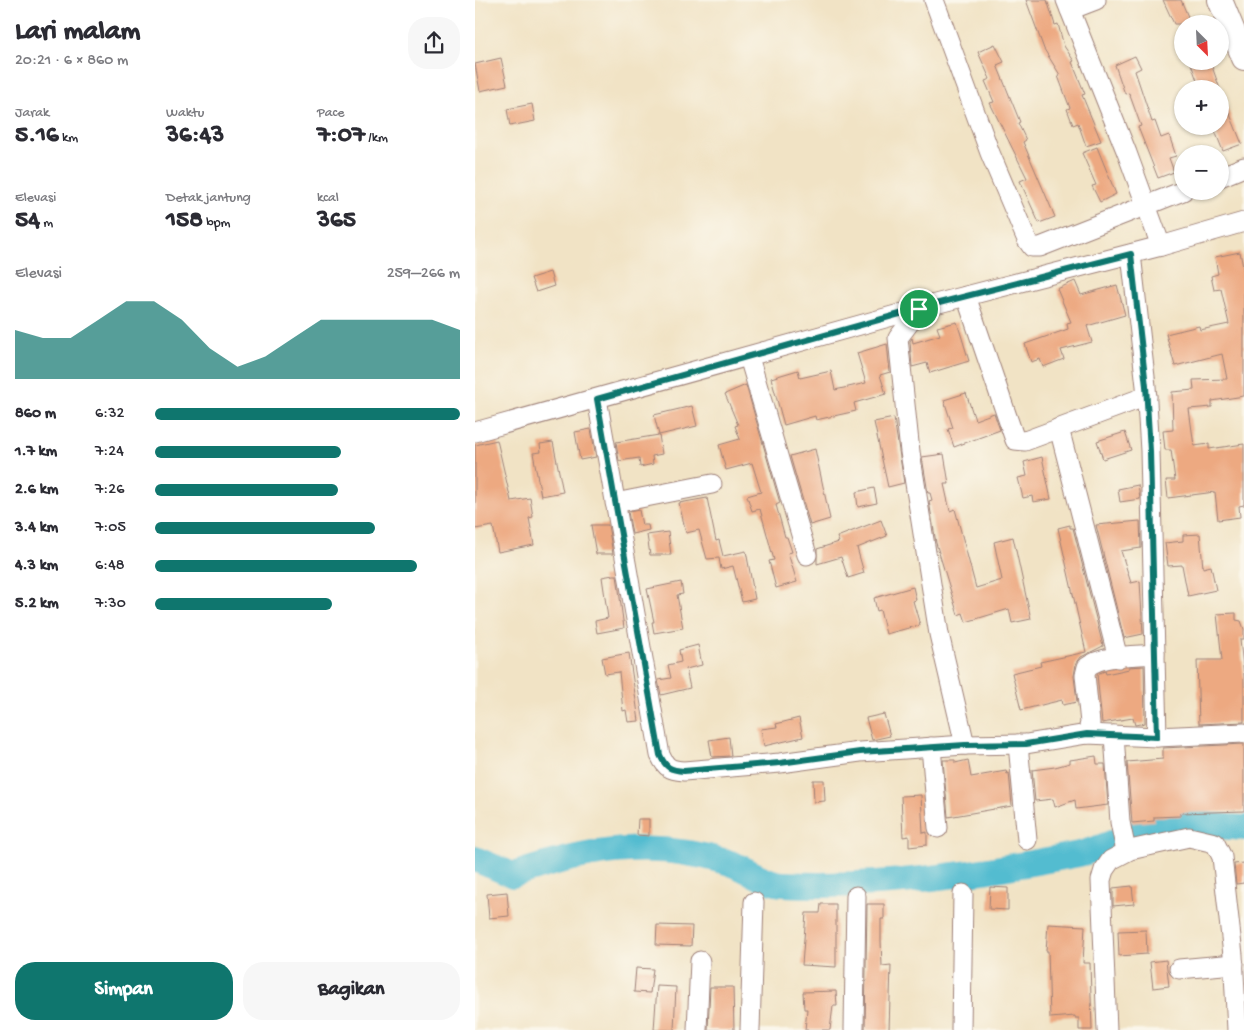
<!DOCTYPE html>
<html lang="id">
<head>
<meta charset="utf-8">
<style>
  :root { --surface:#fff; --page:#f7f7f7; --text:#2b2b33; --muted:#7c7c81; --accent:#0f766e }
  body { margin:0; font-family:"Gochi Hand",sans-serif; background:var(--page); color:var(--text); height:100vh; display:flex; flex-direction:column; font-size:19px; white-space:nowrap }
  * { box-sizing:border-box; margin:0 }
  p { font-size:16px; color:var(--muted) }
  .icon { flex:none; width:28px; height:28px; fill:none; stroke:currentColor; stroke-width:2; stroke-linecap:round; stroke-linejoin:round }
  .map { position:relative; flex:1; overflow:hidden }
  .details { display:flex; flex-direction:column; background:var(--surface); width:475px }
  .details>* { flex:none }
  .needle { width:32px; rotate:156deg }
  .fabs { position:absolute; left:699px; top:15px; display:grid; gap:10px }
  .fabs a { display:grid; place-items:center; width:55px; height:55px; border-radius:50%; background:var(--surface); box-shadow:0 1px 4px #0004; font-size:25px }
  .pin { position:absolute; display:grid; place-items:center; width:42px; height:42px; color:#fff; margin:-21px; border:2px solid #fff; border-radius:50%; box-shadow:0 1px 5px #0007 }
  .round { display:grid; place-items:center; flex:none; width:52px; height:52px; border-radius:20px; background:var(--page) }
  .overview { display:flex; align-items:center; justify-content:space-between; height:85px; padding:0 15px }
  h1 { font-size:28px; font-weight:700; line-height:38px }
  .stats { display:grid; grid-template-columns:repeat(3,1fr); gap:8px; height:85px; padding:5px 15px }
  .stats div { display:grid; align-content:center }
  .stats b { font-size:25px; font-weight:700 }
  .stats small { font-size:14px; font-weight:400 }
  .stats p { font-size:14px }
  .chart { height:140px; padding:10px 15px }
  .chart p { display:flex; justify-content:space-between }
  .chart svg { width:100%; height:90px; margin-top:5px; fill:var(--accent); opacity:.7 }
  .cta { display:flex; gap:10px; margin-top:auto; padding:10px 15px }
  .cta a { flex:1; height:58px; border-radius:20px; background:var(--accent); color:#fff; font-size:20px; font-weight:700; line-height:58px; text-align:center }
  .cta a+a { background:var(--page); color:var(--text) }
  ul { padding:0 15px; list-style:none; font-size:16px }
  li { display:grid; grid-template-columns:80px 60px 1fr; align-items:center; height:38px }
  li i { height:12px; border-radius:6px; background:var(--accent) }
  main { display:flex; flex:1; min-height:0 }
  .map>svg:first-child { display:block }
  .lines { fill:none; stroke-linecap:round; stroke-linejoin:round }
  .river { stroke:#53bcd0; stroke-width:26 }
  .building { fill:#eda981 }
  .minor-casing { stroke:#9e8178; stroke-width:21 }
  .major-casing { stroke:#9e8178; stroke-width:26 }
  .minor { stroke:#fff; stroke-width:19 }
  .major { stroke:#fff; stroke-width:24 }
  .route-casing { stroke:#fff; stroke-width:10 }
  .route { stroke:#0f766e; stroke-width:6 }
</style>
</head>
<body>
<main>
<section class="details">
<div class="overview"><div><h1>Lari malam</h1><p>20:21 · 6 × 860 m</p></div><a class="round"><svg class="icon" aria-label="share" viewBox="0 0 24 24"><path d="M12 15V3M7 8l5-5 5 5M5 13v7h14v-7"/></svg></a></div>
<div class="stats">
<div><p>Jarak</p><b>5.16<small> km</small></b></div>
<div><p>Waktu</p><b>36:43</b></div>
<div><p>Pace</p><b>7:07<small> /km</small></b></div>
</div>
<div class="stats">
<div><p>Elevasi</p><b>54<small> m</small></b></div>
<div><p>Detak jantung</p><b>158<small> bpm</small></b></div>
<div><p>kcal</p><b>365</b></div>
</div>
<div class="chart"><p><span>Elevasi</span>259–266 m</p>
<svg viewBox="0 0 160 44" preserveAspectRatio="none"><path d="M0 44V20L10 24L20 24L30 15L40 6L50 6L60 15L70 29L80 38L90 33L100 24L110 15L120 15L130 15L140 15L150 15L160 20V44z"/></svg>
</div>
<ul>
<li><b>860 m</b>6:32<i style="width:100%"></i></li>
<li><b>1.7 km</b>7:24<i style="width:61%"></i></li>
<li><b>2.6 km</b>7:26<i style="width:60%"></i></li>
<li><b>3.4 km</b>7:05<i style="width:72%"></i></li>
<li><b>4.3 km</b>6:48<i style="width:86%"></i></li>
<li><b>5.2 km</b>7:30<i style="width:58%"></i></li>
</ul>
<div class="cta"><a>Simpan</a><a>Bagikan</a></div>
</section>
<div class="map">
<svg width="769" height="1030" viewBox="0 0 769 1030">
  <rect width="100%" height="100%" fill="#fbf7ec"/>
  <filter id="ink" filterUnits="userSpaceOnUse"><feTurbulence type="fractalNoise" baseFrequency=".02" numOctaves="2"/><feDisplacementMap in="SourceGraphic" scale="10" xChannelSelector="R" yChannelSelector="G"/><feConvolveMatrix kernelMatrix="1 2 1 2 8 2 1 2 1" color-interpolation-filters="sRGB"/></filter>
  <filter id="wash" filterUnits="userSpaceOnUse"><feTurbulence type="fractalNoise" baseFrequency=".0096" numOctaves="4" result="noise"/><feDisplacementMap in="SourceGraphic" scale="20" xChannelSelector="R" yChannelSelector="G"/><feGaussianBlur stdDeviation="1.12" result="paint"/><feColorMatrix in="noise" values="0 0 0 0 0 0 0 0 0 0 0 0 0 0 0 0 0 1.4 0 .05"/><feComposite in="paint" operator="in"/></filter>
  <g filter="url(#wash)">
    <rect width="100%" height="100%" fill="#f1e3c5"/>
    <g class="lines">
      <path class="river" d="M 0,859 L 38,875 C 112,850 176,839 252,862 C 270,867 289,883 308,884 C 407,889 507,873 604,854 C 628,849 651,835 675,829 C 705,822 739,826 769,828"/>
    </g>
    <g id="blocks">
      <g class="building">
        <path d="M 551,0 L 572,0 L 580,25 L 583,24 L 589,46 L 599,61 L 597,62 L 610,94 L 607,95 L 626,141 L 611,146 L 603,123 L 598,125 L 592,109 L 595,108 L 583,76 L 585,75 L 569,49 Z"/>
        <path d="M 688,0 L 706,0 L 716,24 L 699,24 Z"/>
        <path d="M 520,44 L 529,62 L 522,65 L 545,122 L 543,123 L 551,140 L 548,142 L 580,217 L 564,223 L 545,181 L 552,178 L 515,103 L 519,102 L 510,81 L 515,79 L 503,52 Z"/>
        <path d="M 660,56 L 666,68 L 660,71 L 677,122 L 680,121 L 686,138 L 694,135 L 701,156 L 694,158 L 699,172 L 683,178 L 663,127 L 666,126 L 654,93 L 650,94 L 640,65 Z"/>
        <path d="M 26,58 L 32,85 L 5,91 L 0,64 Z"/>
        <path d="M 715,61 L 735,61 L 745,89 L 725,89 Z"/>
        <path d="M 745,90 L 767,144 L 748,151 L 738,126 L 745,126 Z"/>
        <path d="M 57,104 L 60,121 L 35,126 L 32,109 Z"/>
        <path d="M 622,147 L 641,194 L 625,202 L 617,186 L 621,185 L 607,153 Z"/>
        <path d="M 765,252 L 769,272 L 769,396 L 737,401 L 737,407 L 714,409 L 719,446 L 734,444 L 734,449 L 769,444 L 769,505 L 764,506 L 765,517 L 743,520 L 740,492 L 693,498 L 691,480 L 700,480 L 696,450 L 690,450 L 688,431 L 698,430 L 697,392 L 719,390 L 718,380 L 752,379 L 747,354 L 700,366 L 691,334 L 724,326 L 725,330 L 754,324 L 746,289 L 739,290 L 736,276 L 743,274 L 740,257 Z"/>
        <path d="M 75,272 L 79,286 L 61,292 L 56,278 Z"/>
        <path d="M 600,281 L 606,295 L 642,285 L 650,315 L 612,326 L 617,342 L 586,350 L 589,359 L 568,367 L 565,359 L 556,362 L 550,344 L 593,329 L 592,323 L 596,322 L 582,289 Z"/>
        <path d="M 482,322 L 494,361 L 455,373 L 452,363 L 437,367 L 435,341 L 437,338 L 438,343 L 465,335 L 462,327 Z"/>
        <path d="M 412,344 L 415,372 L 405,375 L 411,394 L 379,403 L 381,411 L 341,420 L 340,416 L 309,425 L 296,378 L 323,370 L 325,378 L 356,371 L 360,390 L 391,383 L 382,353 Z"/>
        <path d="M 271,385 L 305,503 L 301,505 L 310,537 L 312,537 L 317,552 L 313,553 L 322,582 L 301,588 L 294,561 L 299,560 L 285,509 L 277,511 L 272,496 L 286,492 L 277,463 L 251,470 L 244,445 L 265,439 L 260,426 L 263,425 L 250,394 Z"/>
        <path d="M 491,393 L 500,420 L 519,413 L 525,430 L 479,447 L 473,429 L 478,428 L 469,400 Z"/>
        <path d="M 217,406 L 222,426 L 184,435 L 179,415 Z"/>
        <path d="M 419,418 L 429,483 L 413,487 L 399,422 Z"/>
        <path d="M 116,429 L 121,457 L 105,460 L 100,432 Z"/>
        <path d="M 650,432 L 656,450 L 628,459 L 622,441 Z"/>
        <path d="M 184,435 L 187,454 L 177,456 L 178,464 L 165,467 L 164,458 L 144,461 L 141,442 Z"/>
        <path d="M 22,440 L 36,501 L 55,498 L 58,517 L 54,518 L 59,545 L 23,552 L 18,526 L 0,529 L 0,445 Z"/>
        <path d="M 78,442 L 88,492 L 66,496 L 58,453 L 66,452 L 65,444 Z"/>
        <path d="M 340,449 L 355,519 L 335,525 L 315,456 Z"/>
        <path d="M 469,454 L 474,484 L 469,484 L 475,511 L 480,509 L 501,588 L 527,580 L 519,542 L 538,537 L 556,619 L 537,623 L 534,609 L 491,622 L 488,613 L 483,615 L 461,543 L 454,501 L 457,500 L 455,493 L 453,493 L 447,457 Z"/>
        <path d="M 567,457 L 576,499 L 558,502 L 557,496 L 548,498 L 543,478 L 552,476 L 549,462 Z"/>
        <path d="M 663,485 L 665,499 L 645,502 L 643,489 Z"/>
        <path d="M 399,488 L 402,503 L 383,507 L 381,492 Z"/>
        <path d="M 232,498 L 241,541 L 244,540 L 248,556 L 271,551 L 280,599 L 267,602 L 258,566 L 246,569 L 244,558 L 232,559 L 224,530 L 211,533 L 204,503 Z"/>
        <path d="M 164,510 L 167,525 L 173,525 L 174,530 L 157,534 L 153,512 Z"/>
        <path d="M 406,520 L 412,536 L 382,548 L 389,573 L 373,578 L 366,557 L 342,564 L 342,549 L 364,542 L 362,537 Z"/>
        <path d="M 665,521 L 666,548 L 646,551 L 656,583 L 665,581 L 668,634 L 649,638 L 621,525 Z"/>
        <path d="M 116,525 L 133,525 L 138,554 L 121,554 Z"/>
        <path d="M 595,525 L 595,528 L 598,528 L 628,646 L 606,657 L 601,664 L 599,676 L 602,702 L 588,705 L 587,700 L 546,710 L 537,673 L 566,666 L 565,662 L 611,652 L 583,528 Z"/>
        <path d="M 193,532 L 196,555 L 175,555 L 172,535 Z"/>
        <path d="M 725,534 L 728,568 L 736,566 L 741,590 L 713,596 L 707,565 L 693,566 L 690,543 L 708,541 L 708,535 Z"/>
        <path d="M 138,575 L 142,575 L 149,628 L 122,633 L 120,621 L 133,618 L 127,577 Z"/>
        <path d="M 206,582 L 208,594 L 202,595 L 208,628 L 179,633 L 177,622 L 179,622 L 172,589 Z"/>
        <path d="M 438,587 L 441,600 L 438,601 L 445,625 L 411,634 L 405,610 L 402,611 L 399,598 Z"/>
        <path d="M 761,613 L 761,620 L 766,621 L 769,629 L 769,639 L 765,639 L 769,676 L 769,722 L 724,724 L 722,660 L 747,660 L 742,614 Z"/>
        <path d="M 223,645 L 227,665 L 211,669 L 215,688 L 186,695 L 183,680 L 196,678 L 193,665 L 206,662 L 204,650 Z"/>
        <path d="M 154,653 L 164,721 L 153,722 L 151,710 L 148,711 L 144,672 L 130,674 L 127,658 Z"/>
        <path d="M 669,666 L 670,723 L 660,725 L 658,718 L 627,723 L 622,674 L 630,671 L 631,674 L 654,669 L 654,667 Z"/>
        <path d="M 409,714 L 415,736 L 397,740 L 391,718 Z"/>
        <path d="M 324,718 L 328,737 L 289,746 L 286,729 L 302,727 L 301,724 Z"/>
        <path d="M 254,737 L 256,756 L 237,757 L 234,740 Z"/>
        <path d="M 769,744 L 769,811 L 706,813 L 706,816 L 679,817 L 679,821 L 657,823 L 652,762 L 688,759 L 688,748 Z"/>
        <path d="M 621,756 L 622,764 L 630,764 L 633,805 L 601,809 L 600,800 L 580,807 L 578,799 L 560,801 L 557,770 L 580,767 L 595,763 L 595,760 Z"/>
        <path d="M 468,760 L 480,760 L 480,763 L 493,760 L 496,777 L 531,771 L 532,774 L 534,773 L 537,806 L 473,817 Z"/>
        <path d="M 338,780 L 349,780 L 350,801 L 339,802 Z"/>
        <path d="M 446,795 L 448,833 L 452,832 L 452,845 L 434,847 L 434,836 L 428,837 L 426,796 Z"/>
        <path d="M 163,819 L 174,819 L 174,836 L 162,835 Z"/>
        <path d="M 769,863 L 769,883 L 761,884 L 759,864 Z"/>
        <path d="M 657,886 L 659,904 L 638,906 L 638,888 Z"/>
        <path d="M 515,887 L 533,888 L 533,910 L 514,909 Z"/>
        <path d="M 32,892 L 34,916 L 14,918 L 12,894 Z"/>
        <path d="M 346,904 L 361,904 L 361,967 L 327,965 L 331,913 L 345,913 Z"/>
        <path d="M 392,904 L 409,904 L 409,919 L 406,919 L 406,941 L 407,966 L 416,965 L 414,1030 L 390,1030 Z"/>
        <path d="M 573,924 L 610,926 L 608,963 L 615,963 L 617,1030 L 604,1030 L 604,1018 L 600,1018 L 600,1016 L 575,1018 L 573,951 L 571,951 Z"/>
        <path d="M 182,925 L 217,926 L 216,946 L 181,945 Z"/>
        <path d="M 671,930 L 672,954 L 644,956 L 643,931 Z"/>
        <path d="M 691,960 L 694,986 L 678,988 L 675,962 Z"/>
        <path d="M 161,968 L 178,969 L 175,993 L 159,992 Z"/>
        <path d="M 182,986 L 201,987 L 199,1030 L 179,1030 Z"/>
        <path d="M 235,987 L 258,987 L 259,1030 L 233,1030 Z"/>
        <path d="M 361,991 L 362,1006 L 358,1006 L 355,1030 L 330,1030 L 332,1009 L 329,1009 L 328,992 Z"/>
      </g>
    </g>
  </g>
  <g filter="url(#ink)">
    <use href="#blocks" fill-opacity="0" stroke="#9e8178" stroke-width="1"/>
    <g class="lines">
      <defs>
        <g id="minor">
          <path d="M 459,0 L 515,153 L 552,240 L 557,247 L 565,247 L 708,191"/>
          <path d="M 591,0 L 652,153 L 686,246"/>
          <path d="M 595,10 L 621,0"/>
          <path d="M 745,177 L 769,167"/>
          <path d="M 656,254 L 671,386 L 675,451 L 682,737"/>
          <path d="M 491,296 L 540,440 L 550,441 L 672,396"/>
          <path d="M 445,309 L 423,338 L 435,452 L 464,634 L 490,745"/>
          <path d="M 274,357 L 332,555"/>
          <path d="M 122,399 L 185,755 C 191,768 195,770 209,771 L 305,763 L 385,752 L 490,745 L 551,744 L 612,734 L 682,737 L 769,733"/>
          <path d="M 584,428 L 643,658"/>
          <path d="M 0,432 L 464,303 L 686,246 L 769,222"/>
          <path d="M 140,503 L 237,484"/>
          <path d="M 612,734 L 615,723 L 610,675 L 612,667 C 629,654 660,656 680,654"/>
          <path d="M 639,735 L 645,822 L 651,851"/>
          <path d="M 543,744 L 552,840"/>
          <path d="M 456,747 L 463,828"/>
          <path d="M 704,969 L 759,964"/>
          <path d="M 222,1030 L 225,961"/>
          <path d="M 275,1030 L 279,902"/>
          <path d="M 379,1030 L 381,896"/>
          <path d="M 486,1030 L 488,894"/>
          <path d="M 632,1030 L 626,880 L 629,870 L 636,860 L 655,850 L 714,837 L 740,843 L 747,857 L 758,955 L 762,1030"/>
        </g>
        <path id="major" d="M 745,0 L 769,58"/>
      </defs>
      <use href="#minor" class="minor-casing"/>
      <use href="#major" class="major-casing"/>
      <use href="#minor" class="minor"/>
      <use href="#major" class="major"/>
    </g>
  </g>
  <g class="lines" filter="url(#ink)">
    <defs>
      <path id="route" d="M 656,254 L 671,386 L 675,451 L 682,737 L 612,734 L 551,744 L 490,745 L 385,752 L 305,763 L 209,771 C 195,770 191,768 185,755 L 122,399 L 464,303 Z"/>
    </defs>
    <use href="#route" class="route-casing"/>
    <use href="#route" class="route"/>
  </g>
</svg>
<div class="fabs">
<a><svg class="needle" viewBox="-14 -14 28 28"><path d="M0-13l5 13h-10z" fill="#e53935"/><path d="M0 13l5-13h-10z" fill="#7c7c81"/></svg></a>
<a>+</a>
<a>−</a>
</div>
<div class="pin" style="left:444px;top:309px;background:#1e9e55"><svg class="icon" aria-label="arrive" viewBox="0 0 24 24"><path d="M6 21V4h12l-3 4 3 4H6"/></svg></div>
</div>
</main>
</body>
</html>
